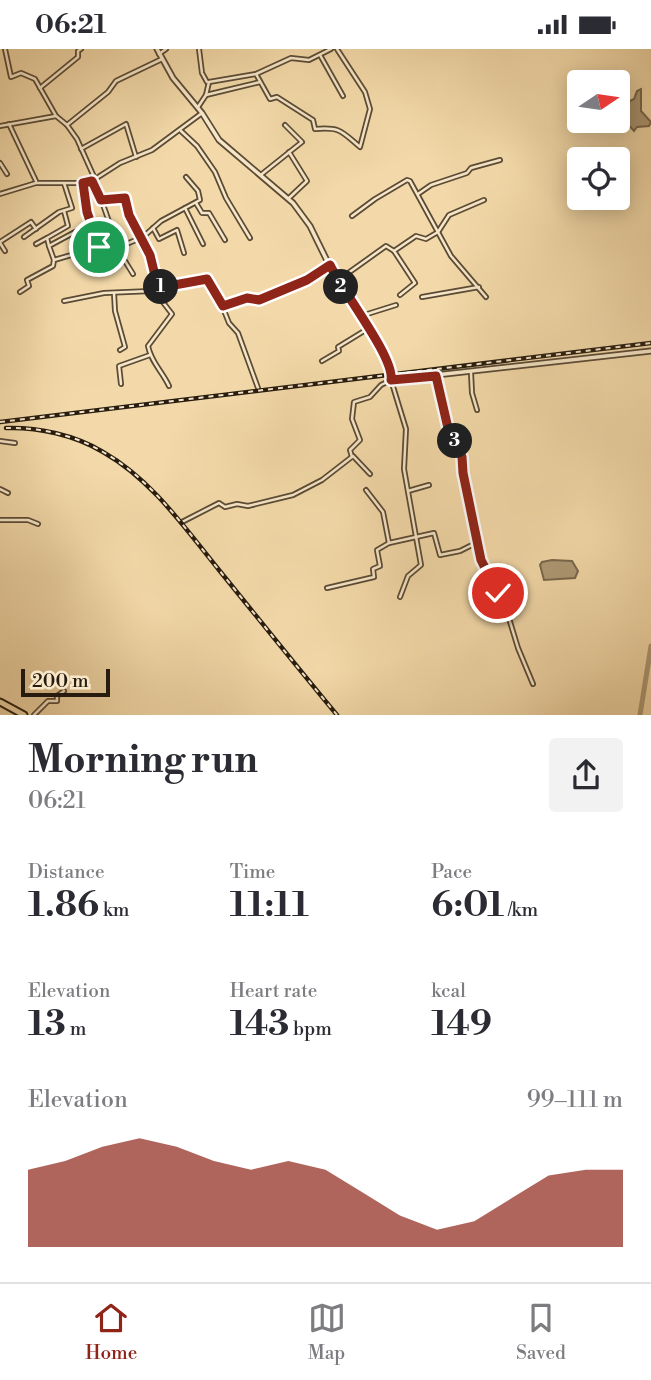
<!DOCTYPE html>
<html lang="en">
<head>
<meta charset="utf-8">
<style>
  :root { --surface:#fff; --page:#f2f2f3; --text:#2b2b33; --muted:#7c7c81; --line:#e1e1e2; --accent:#8f2418 }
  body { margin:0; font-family:"Libre Bodoni",serif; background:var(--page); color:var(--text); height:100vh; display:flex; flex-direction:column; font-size:26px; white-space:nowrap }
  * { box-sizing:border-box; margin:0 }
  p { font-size:23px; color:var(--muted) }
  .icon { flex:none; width:38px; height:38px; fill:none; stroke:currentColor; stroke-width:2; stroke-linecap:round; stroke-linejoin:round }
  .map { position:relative; height:666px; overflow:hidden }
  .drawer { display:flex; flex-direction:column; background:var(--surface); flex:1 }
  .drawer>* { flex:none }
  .needle { width:46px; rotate:77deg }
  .buttons { position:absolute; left:567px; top:21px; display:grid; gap:14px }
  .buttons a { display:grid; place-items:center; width:63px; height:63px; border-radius:7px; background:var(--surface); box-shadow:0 4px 18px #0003; font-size:35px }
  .scale { position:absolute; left:21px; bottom:18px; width:89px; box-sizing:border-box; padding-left:7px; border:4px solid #271c0f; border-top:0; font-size:19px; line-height:24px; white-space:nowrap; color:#271c0f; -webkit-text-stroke:5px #f7e6c7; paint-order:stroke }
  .pin { position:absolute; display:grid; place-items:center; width:60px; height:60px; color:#fff; margin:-30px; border:4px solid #fff; border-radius:50%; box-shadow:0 2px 7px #0007 }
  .km { position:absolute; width:35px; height:35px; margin:-18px; border-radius:50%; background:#222; color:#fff; font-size:19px; line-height:35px; text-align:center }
  .round { display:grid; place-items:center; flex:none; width:74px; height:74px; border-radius:7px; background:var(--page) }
  .headline { display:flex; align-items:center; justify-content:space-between; height:119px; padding:0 28px }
  h1 { font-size:38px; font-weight:700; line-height:52px }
  .figures { display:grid; grid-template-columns:repeat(3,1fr); gap:10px; height:119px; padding:7px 28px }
  .figures div { display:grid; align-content:center }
  .figures b { font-size:35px; font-weight:700 }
  .figures small { font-size:19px; font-weight:400 }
  .figures p { font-size:19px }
  .chart { height:196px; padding:14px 28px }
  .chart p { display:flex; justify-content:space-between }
  .chart svg { width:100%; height:126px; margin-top:7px; fill:var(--accent); opacity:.7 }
  .status { display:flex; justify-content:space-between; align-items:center; height:49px; padding:0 35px; background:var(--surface); direction:ltr }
  .status svg { height:19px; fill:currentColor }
  .tab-bar { display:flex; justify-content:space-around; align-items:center; height:98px; border-top:2px solid var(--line); background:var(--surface); font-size:19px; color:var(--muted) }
  .tab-bar a { display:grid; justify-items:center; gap:4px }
  .tab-bar .on { color:var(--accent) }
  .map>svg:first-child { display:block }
  .water { fill:#ae9975; stroke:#78674c; stroke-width:2 }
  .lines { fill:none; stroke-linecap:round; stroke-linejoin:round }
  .river { stroke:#ae9975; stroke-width:5 }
  .minor-casing { stroke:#5a4b36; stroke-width:6 }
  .tertiary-casing { stroke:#5a4b36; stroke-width:7 }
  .primary-casing { stroke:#271c0f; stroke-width:9 }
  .minor { stroke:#f7e6c7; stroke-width:2.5 }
  .tertiary { stroke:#f7e6c7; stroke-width:3.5 }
  .primary { stroke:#f3d9a9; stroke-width:5 }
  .rail-casing { stroke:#271c0f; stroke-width:4.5 }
  .rail { stroke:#f7e6c7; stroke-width:2; stroke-dasharray:5; stroke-linecap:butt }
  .route-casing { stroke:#fff; stroke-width:14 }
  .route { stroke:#8f2418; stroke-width:9 }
</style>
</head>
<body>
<div class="status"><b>06:21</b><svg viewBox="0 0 49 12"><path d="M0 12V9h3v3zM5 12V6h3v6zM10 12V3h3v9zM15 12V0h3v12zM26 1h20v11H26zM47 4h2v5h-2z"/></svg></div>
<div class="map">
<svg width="651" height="666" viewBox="0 0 651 666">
  <rect width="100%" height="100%" fill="#f3d9a9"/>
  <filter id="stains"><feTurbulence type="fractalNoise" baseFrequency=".00286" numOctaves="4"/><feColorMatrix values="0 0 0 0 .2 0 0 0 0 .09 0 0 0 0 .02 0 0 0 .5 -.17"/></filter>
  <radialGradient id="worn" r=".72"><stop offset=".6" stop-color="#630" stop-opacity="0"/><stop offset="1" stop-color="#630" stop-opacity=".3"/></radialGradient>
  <g class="water">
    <path d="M 641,40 L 641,62 L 651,73 L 649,77 L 637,78 L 634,82 L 625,72 L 619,74 L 615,72 L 618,72 L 618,58 L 634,50 L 637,42 Z"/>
    <path d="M 552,511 L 572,512 L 578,522 L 575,529 L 544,531 L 540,516 L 542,513 Z"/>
  </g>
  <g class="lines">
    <path class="river" d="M 640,666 L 651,597"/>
    <defs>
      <g id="minor">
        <path d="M 5,0 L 11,28 L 21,24 L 35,30 L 56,67 L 67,76 L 77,90 L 95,130"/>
        <path d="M 199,0 L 202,24 L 207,33"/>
        <path d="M 159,5 L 166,0"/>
        <path d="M 320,6 L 343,47"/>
        <path d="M 256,25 L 270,50 L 277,48 L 313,71 L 315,80 C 341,78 341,82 360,98 L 370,60 L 365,43 L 337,0"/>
        <path d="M 40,39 L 78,8 L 78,2 L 81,0"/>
        <path d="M 206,46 L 260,33"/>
        <path d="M 198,58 L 206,46 L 209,33 L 256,25 L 291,9 L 309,11 L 331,0"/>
        <path d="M 9,75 L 36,132"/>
        <path d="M 67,76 L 108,43 L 116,32 L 162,10"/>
        <path d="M 0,77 L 56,67"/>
        <path d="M 181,82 L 197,97 L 215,123 L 226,149 L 250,189"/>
        <path d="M 81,100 L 126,75 L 136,108"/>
        <path d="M 0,114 L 7,125"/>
        <path d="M 262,125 L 302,93 L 285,76"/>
        <path d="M 92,132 L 100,147 L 120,204 L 133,225"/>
        <path d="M 0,145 L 36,134 L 83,134 L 92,132 L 120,114 L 152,101 L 202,64"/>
        <path d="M 418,145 L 431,136 L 467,124 L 471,119 L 500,111"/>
        <path d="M 289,149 L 307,132 L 289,103"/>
        <path d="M 101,151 L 125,149 L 135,181 L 143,188 L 161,172 L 200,151 L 198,142 L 186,128"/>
        <path d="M 196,154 L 202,164 L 209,164 L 225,191"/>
        <path d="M 185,159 L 203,195"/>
        <path d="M 352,167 L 375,150 L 407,131 L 410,132 L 451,207 L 486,248"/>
        <path d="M 153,179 L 159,190 L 177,181 L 184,204"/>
        <path d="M 24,188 L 59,163 L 72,159 L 64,134"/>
        <path d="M 0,193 L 31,173 L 36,180"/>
        <path d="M 0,194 L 5,202"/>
        <path d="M 36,195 L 47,189"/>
        <path d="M 49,197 L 47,189 L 68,177 L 64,162"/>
        <path d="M 117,199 L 143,188 L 152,212 L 162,252 L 172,265 L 148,297 C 151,313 162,322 169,337"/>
        <path d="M 394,202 L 415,234 L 400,246"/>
        <path d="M 54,211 L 49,197 L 75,183"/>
        <path d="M 337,232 L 386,197 L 394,202 L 416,187 L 426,190 L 438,183 L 449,166 L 484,151"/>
        <path d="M 20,243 L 29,237 L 27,231 L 53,217 L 54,211 L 99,198 L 87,163 L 83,134"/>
        <path d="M 114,244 L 115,262 L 125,298 L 120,301"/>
        <path d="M 422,248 L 479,238"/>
        <path d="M 64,252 L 104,244 L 151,242 L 167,236 L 207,230 L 217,244 L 229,274 L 238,284 L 258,339"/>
        <path d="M 225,257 L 247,249 L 259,251 L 307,231 L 330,217"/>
        <path d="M 361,267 L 396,256"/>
        <path d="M 322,312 L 339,302 L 338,298 L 369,279"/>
        <path d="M 471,324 L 472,344 L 477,361"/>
        <path d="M 436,327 L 448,379 L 462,408 L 463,423 L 481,511 L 504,553 L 518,599 L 533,635"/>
        <path d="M 121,335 L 119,317 L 150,306"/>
        <path d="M 0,392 L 15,394"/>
        <path d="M 352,408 L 350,401 L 360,391 L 352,370 L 354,353 L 370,348 L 381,336 L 391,331 L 406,380 L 404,420 L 421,516 L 408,527 L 400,548"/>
        <path d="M 0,440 L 8,444"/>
        <path d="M 366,441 L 383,463 L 389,494 L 434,484 L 440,506 L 460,502 L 476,494"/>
        <path d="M 408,442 L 429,436"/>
        <path d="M 0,471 L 28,471 L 38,475"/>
        <path d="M 182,473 L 219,454 L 225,458 L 237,455 L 248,457 L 293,446 L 322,431 L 353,407 L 370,425"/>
        <path d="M 327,539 L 374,528 L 373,520 L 380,517 L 377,501 L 389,494"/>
        <path d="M 34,666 L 48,652 L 57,652 L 57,647 L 64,642"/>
      </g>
      <path id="tertiary" d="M 157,0 L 173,29 L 202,64 L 219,91 L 293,154 L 310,177 L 337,232 L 369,279 L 388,317 L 391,331 L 651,302"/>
      <path id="primary" d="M 0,653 L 24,666"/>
    </defs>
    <use href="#minor" class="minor-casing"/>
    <use href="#tertiary" class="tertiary-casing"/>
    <use href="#primary" class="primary-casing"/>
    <use href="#minor" class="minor"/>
    <use href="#tertiary" class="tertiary"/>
    <use href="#primary" class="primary"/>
    <defs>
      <g id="rail">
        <path d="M 0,373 L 651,294"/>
        <path d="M 6,379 C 38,378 75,386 103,403 C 152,431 184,478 219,521 C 258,569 297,618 337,666"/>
      </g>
    </defs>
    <use href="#rail" class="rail-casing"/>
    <use href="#rail" class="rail"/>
  </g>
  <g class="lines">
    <defs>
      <path id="route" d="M 99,198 L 87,163 L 83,134 L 92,132 L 101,151 L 125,149 L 129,166 L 150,206 L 158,239 L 207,230 L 223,257 L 247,249 L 259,251 L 307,231 L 330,216 C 342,242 395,309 391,331 L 436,327 L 448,379 L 462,408 L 463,424 L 481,511 L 498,544"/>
    </defs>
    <use href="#route" class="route-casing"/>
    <use href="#route" class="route"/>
  </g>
  <rect width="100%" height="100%" filter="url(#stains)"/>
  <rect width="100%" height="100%" fill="url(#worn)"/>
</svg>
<div class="buttons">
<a><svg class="needle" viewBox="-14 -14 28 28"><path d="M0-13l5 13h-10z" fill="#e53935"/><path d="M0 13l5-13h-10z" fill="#7c7c81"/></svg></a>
<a><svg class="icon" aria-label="locate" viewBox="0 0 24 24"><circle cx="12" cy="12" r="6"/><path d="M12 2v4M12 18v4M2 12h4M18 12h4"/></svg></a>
</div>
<div class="scale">200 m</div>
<div class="pin" style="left:99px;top:198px;background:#1e9e55"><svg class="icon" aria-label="arrive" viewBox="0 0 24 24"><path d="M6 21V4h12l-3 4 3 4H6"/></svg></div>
<div class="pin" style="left:498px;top:544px;background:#d93025"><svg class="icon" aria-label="check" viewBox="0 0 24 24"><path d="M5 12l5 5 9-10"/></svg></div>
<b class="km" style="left:161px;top:238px">1</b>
<b class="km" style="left:341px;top:238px">2</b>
<b class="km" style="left:455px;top:392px">3</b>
</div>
<section class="drawer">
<div class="headline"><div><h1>Morning run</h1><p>06:21</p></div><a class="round"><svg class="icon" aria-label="share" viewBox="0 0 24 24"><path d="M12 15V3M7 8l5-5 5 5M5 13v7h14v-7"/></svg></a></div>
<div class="figures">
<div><p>Distance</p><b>1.86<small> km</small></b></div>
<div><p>Time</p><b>11:11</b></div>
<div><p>Pace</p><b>6:01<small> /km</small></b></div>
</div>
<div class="figures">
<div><p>Elevation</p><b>13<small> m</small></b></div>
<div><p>Heart rate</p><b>143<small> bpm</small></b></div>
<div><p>kcal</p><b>149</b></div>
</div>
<div class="chart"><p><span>Elevation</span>99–111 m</p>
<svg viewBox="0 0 160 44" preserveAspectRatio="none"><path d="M0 44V17L10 14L20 9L30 6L40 9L50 14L60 17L70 14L80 17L90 25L100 33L110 38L120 35L130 27L140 19L150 17L160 17V44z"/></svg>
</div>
</section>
<nav class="tab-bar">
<a class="on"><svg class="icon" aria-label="home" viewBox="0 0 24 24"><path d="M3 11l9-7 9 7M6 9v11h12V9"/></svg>Home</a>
<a><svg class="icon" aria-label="map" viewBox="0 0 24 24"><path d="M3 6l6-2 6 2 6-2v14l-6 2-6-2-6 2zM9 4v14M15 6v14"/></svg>Map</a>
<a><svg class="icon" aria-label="saved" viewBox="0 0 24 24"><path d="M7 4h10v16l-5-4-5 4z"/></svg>Saved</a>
</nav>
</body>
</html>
